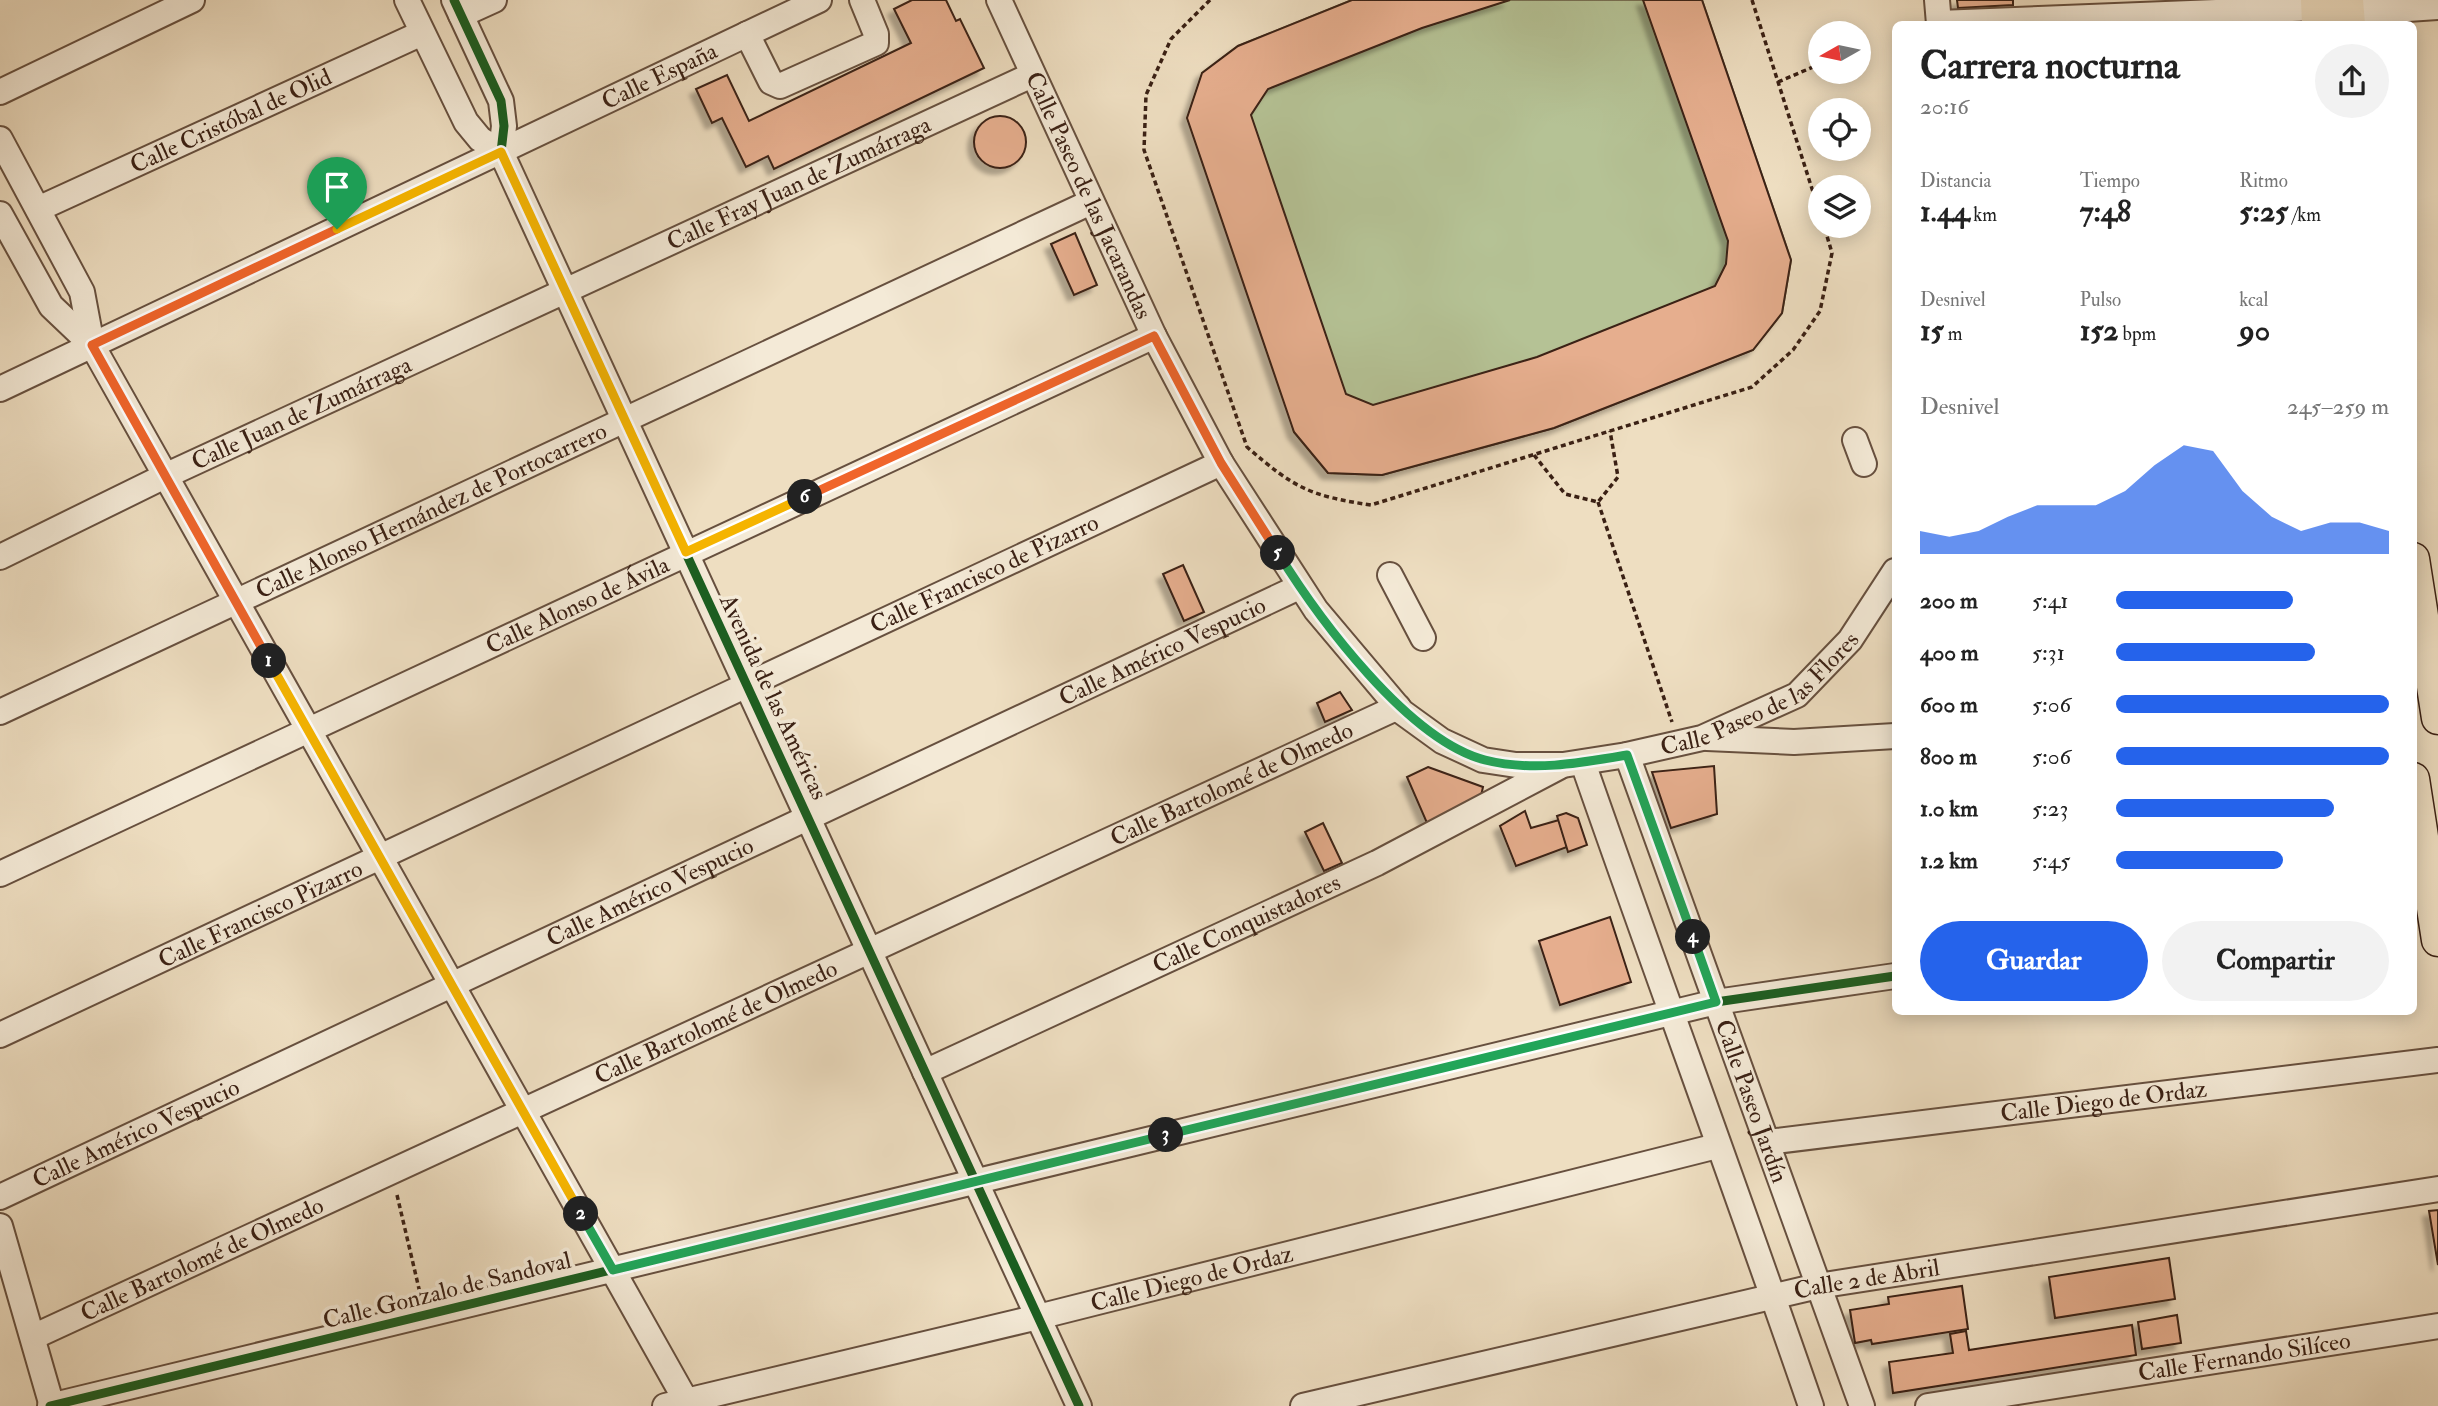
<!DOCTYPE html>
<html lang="es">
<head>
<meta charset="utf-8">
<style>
  :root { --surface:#fff; --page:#f2f2f2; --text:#222; --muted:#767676; --accent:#2563eb }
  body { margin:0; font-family:"IM FELL Double Pica",serif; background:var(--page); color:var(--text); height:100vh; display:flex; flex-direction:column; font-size:26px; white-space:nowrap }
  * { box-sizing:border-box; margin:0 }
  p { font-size:23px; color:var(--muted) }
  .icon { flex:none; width:38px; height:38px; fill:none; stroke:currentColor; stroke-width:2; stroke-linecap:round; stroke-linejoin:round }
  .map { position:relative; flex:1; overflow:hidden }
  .panel { position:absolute; left:1892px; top:21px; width:525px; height:994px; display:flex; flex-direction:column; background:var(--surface); border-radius:10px; box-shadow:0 4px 18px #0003 }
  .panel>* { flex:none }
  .needle { width:46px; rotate:261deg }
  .tools { position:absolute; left:1808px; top:21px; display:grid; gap:14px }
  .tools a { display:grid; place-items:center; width:63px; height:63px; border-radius:50%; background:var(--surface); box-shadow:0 4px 18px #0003; font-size:35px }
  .pin { position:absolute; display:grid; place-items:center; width:60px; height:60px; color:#fff; margin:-72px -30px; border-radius:50% 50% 50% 0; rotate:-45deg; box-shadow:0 0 7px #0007 }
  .pin .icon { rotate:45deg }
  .km { position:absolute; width:35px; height:35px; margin:-18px; border-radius:50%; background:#222; color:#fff; font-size:19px; line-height:35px; text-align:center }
  .round { display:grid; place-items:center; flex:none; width:74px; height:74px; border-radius:37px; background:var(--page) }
  .headline { display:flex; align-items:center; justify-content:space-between; height:119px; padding:0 28px }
  h1 { font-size:38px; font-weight:700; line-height:52px }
  .stats { display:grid; grid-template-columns:repeat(3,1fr); gap:10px; height:119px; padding:7px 28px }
  .stats div { display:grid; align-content:center }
  .stats b { font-size:30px; font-weight:700 }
  .stats small { font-size:19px; font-weight:400 }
  .stats p { font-size:19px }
  .chart { height:196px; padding:14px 28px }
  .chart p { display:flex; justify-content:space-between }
  .chart svg { width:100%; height:126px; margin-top:7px; fill:var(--accent); opacity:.7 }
  .button { display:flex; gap:14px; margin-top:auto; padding:14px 28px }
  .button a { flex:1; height:80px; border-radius:42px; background:var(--accent); color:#fff; font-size:28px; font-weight:700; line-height:80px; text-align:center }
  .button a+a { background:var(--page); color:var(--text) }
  ul { padding:0 28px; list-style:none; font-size:23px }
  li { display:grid; grid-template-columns:112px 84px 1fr; align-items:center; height:52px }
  li i { height:18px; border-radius:9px; background:var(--accent) }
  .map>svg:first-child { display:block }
  .green { fill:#b5c295; stroke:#787154; stroke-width:2 }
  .building { fill:#e6ae8e; stroke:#3a2014; stroke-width:2; filter:url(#shadow) }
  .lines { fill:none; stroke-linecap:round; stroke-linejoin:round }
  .minor-casing { stroke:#67503f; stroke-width:28 }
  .major-casing { stroke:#3a2014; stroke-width:35 }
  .path { stroke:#3a2014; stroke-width:3.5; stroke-dasharray:5 3.5; stroke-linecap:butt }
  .minor { stroke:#f4ead7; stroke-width:24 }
  .major { stroke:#eedec1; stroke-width:32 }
  .cycleway-casing { stroke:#f4ead7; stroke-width:13 }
  .cycleway { stroke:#1b5e20; stroke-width:9 }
  .split-1-casing { stroke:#fff; stroke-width:14 }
  .split-2-casing { stroke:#fff; stroke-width:14 }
  .split-3-casing { stroke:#fff; stroke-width:14 }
  .split-4-casing { stroke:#fff; stroke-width:14 }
  .split-5-casing { stroke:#fff; stroke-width:14 }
  .split-6-casing { stroke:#fff; stroke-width:14 }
  .split-7-casing { stroke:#fff; stroke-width:14 }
  .split-1 { stroke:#f0652b; stroke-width:9 }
  .split-2 { stroke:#f5b400; stroke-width:9 }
  .split-3 { stroke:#22a559; stroke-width:9 }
  .split-4 { stroke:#22a559; stroke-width:9 }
  .split-5 { stroke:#22a559; stroke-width:9 }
  .split-6 { stroke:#f0652b; stroke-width:9 }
  .split-7 { stroke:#f5b400; stroke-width:9 }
  .labels { text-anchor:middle; stroke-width:7; stroke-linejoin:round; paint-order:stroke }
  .street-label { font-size:24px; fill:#3a2014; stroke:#f4ead7 }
</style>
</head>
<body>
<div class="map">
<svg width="2438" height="1406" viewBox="0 0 2438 1406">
  <defs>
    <filter id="shadow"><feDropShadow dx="-6" dy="6" stdDeviation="2" flood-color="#0004"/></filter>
  </defs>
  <rect width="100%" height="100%" fill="#eedec1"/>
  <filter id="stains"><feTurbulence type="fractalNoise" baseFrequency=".00286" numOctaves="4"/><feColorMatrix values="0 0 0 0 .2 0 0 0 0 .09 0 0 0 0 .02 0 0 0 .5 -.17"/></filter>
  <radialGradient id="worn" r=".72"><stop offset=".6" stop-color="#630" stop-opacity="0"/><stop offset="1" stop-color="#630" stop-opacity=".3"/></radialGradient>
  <path class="green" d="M 1352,0 L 1702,0 L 1791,260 L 1782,313 L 1753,350 L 1554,428 L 1382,475 L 1328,473 L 1294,432 L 1202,73 L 1238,46 Z"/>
  <g class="building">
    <path d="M 912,0 L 946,0 L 956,21 L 960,19 L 984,68 L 774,169 L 768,156 L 746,167 L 722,118 L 712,123 L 696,89 L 727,75 L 749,121 L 911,43 L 894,9 Z"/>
    <path d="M 1352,0 L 1510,0 L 1422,28 L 1268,89 L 1251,115 L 1346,394 L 1373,405 L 1537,357 L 1715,286 L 1726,264 L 1728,241 L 1643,0 L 1702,0 L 1791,260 L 1782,313 L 1753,350 L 1554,428 L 1382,475 L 1328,473 L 1294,432 L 1187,118 L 1202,73 L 1238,46 Z"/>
    <path d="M 1957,0 L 2013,0 L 2013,5 L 1958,8 Z"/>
    <circle cx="1000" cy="142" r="26"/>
    <path d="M 1075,233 L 1097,285 L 1074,295 L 1051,244 Z"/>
    <path d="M 1183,565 L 1204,612 L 1184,621 L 1163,574 Z"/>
    <path d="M 1340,692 L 1352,710 L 1325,722 L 1317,703 Z"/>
    <path d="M 1714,766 L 1717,814 L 1671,828 L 1652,772 Z"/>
    <path d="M 1428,767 L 1483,787 L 1481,796 L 1427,823 L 1407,777 Z"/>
    <path d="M 1525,811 L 1531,828 L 1559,820 L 1567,847 L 1516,866 L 1500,826 Z"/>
    <path d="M 1566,813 L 1578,818 L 1587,845 L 1568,852 L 1557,816 Z"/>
    <path d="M 1323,823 L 1342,863 L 1324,871 L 1305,832 Z"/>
    <path d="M 1610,917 L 1631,982 L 1560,1005 L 1539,941 Z"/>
    <path d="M 2438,1210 L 2438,1265 L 2429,1211 Z"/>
    <path d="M 2169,1258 L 2175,1299 L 2055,1318 L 2049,1277 Z"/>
    <path d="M 1962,1286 L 1968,1329 L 1872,1344 L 1871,1340 L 1855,1343 L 1850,1310 L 1889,1304 L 1888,1297 Z"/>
    <path d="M 2177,1315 L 2181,1343 L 2142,1349 L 2138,1322 Z"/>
    <path d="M 2132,1325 L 2136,1355 L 1893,1393 L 1889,1362 L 1953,1353 L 1950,1334 L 1966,1331 L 1969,1350 Z"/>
  </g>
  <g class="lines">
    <defs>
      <g id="minor">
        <path d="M 407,0 L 466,122 L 480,139 L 501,152"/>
        <path d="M 454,0 L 501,101 L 504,126 L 501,152 L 1079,1406"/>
        <path id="s1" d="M 999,0 L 1154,336 L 1221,463 L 1316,610 L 1402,712 L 1442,741 L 1483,760 L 1516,765 L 1563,765 L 1627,755 L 1702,738 L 1797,695 L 1850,640 L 1895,571"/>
        <path d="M 1937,0 L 1939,24"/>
        <path d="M 2348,13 L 2438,7"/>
        <path d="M 461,15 L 494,0"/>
        <path d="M 1939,23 L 2317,8"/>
        <path d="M 747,34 L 771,82 L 780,86 L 876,43 L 876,34 L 862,0"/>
        <path d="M 0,92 L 192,0"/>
        <path d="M 0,139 L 82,292 L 92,345"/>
        <path id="s2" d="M 38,209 L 422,33"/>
        <path d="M 0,214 L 51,306 L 92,345 L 689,1406"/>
        <path id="s3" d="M 0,389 L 819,0"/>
        <path d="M 1855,440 L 1864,464"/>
        <path id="s4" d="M 0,557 L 165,476 L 1032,75"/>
        <path d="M 1390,575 L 1423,638"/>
        <path id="s5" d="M 0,712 L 1091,202"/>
        <path d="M 1707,738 L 1794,742 L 1895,736"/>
        <path id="s6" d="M 1627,755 L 1862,1406"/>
        <path d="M 1583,763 C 1658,978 1737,1191 1811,1406"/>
        <path id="s7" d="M 0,874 L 1154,336"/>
        <path id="s8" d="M 0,1035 C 408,847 813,652 1221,463"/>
        <path id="s9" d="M 925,1072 L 1377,863 L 1559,767"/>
        <path id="s10" d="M 1768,1142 L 2438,1060"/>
        <path id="s11" d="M 0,1197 L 1299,587"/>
        <path d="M 0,1226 L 52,1406"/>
        <path id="s12" d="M 33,1337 L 1398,707"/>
        <path d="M 50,1406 L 1716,1002 L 1895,976"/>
        <path id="s13" d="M 665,1406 L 1038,1317 L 1717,1146"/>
        <path id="s14" d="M 1303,1406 L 1818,1286 L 2438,1189"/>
        <path id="s15" d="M 1928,1406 L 2438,1326"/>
      </g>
      <g id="major">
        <path d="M 2317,0 L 2318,24"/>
        <path d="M 2347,0 L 2349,24"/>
        <path d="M 2413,559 L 2438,718"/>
        <path d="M 2413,779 L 2438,940"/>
      </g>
    </defs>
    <use href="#minor" class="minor-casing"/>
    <use href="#major" class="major-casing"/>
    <g class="path">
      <path d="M 1210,0 L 1171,39 L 1146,95 L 1144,150 L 1247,447 C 1294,488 1310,496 1371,505 L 1752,387 L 1793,350 L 1820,311 L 1832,253 L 1824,226"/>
      <path d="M 1752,0 L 1820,214"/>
      <path d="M 1858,62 L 1863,61"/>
      <path d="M 1778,82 L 1820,64"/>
      <path d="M 1534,455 L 1565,494 L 1598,502 L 1618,477 L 1610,431"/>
      <path d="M 1598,502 L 1672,722"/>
      <path d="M 397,1195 L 420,1293"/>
    </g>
    <use href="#minor" class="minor"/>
    <use href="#major" class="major"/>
    <defs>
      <g id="cycleway">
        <path d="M 454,0 L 501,101 L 504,126 L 501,152 L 1079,1406"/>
        <path d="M 50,1406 L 1716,1002 L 1895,976"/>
      </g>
    </defs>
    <use href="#cycleway" class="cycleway-casing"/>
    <use href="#cycleway" class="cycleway"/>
  </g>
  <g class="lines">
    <defs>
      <path id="split-1" d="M 269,661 L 92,345 L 337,229"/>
      <path id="split-2" d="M 269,661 L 581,1214"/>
      <path id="split-3" d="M 581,1214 L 613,1270 L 1166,1135"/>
      <path id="split-4" d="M 1166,1135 L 1716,1002 L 1693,937"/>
      <path id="split-5" d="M 1278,553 C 1319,619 1408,740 1485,760 C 1532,772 1581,763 1627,755 L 1693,937"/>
      <path id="split-6" d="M 805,497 L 1154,336 L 1221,463 L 1278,553"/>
      <path id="split-7" d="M 337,229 L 501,152 L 686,552 L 805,497"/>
    </defs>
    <use href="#split-1" class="split-1-casing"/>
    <use href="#split-2" class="split-2-casing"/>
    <use href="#split-3" class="split-3-casing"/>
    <use href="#split-4" class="split-4-casing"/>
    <use href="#split-5" class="split-5-casing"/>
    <use href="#split-6" class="split-6-casing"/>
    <use href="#split-7" class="split-7-casing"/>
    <use href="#split-1" class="split-1"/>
    <use href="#split-2" class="split-2"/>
    <use href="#split-3" class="split-3"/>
    <use href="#split-4" class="split-4"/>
    <use href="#split-5" class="split-5"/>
    <use href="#split-6" class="split-6"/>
    <use href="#split-7" class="split-7"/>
  </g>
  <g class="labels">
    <g class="street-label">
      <text dy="8" stroke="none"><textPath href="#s3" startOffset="730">Calle España</textPath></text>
      <text dy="8" stroke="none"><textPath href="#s2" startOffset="212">Calle Cristóbal de Olid</textPath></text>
      <text dy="8" stroke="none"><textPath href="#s4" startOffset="882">Calle Fray Juan de Zumárraga</textPath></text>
      <text dy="8" stroke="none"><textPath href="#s1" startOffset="215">Calle Paseo de las Jacarandas</textPath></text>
      <text dy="8" stroke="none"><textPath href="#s4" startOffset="334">Calle Juan de Zumárraga</textPath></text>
      <text dy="8" stroke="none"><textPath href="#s5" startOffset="476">Calle Alonso Hernández de Portocarrero</textPath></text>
      <text dy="8" stroke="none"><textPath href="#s8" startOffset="1087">Calle Francisco de Pizarro</textPath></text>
      <text dy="8" stroke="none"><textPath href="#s7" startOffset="637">Calle Alonso de Ávila</textPath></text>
      <text dy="8" stroke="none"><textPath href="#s11" startOffset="1284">Calle Américo Vespucio</textPath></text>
      <text dy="8" stroke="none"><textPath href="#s1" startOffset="1211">Calle Paseo de las Flores</textPath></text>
      <text transform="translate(774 697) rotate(65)" y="8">Avenida de las Américas</text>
      <text dy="8" stroke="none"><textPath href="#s12" startOffset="1320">Calle Bartolomé de Olmedo</textPath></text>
      <text dy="8" stroke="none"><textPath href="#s11" startOffset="718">Calle Américo Vespucio</textPath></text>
      <text dy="8" stroke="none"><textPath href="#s8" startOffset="287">Calle Francisco Pizarro</textPath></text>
      <text dy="8" stroke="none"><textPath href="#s9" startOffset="354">Calle Conquistadores</textPath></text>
      <text dy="8" stroke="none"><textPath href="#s12" startOffset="752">Calle Bartolomé de Olmedo</textPath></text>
      <text dy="8" stroke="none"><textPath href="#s6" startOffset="368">Calle Paseo Jardín</textPath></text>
      <text dy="8" stroke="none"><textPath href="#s10" startOffset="338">Calle Diego de Ordaz</textPath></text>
      <text dy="8" stroke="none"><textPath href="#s11" startOffset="150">Calle Américo Vespucio</textPath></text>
      <text dy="8" stroke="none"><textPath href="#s12" startOffset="186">Calle Bartolomé de Olmedo</textPath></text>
      <text dy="8" stroke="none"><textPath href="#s13" startOffset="542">Calle Diego de Ordaz</textPath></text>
      <text dy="8" stroke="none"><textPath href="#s14" startOffset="578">Calle 2 de Abril</textPath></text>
      <text transform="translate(447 1290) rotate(-14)" y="8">Calle Gonzalo de Sandoval</text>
      <text dy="8" stroke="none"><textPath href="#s15" startOffset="320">Calle Fernando Silíceo</textPath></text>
    </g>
  </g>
  <rect width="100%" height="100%" filter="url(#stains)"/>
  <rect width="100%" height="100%" fill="url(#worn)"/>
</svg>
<div class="tools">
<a><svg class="needle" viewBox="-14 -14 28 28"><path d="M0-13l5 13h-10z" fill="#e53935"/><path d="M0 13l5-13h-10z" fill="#767676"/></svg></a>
<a><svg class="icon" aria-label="locate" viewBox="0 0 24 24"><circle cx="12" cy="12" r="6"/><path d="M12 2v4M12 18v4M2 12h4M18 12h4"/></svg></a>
<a><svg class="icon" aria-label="layers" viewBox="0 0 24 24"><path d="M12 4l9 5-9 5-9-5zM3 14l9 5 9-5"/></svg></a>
</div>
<div class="pin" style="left:337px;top:229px;background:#1e9e55"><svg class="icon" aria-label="arrive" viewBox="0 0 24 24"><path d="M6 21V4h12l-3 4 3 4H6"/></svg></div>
<b class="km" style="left:269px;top:661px">1</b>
<b class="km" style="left:581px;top:1214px">2</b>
<b class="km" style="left:1166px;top:1135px">3</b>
<b class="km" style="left:1693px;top:937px">4</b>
<b class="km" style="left:1278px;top:553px">5</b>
<b class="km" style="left:805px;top:497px">6</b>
<section class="panel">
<div class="headline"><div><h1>Carrera nocturna</h1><p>20:16</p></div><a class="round"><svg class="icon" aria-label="share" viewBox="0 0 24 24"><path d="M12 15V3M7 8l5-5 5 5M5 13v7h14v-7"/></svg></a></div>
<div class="stats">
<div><p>Distancia</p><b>1.44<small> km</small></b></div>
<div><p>Tiempo</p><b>7:48</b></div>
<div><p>Ritmo</p><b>5:25<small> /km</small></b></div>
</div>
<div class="stats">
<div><p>Desnivel</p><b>15<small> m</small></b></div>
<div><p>Pulso</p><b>152<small> bpm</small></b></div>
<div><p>kcal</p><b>90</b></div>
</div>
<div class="chart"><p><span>Desnivel</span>245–259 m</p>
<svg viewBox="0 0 160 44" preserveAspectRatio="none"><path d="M0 44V36L10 38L20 36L30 31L40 27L50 27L60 27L70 22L80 13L90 6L100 8L110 22L120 31L130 36L140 33L150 33L160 36V44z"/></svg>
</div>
<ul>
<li><b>200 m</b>5:41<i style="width:65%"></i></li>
<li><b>400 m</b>5:31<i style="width:73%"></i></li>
<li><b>600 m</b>5:06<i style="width:100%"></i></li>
<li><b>800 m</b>5:06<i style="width:100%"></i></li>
<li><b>1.0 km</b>5:23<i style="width:80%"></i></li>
<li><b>1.2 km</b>5:45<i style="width:61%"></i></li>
</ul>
<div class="button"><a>Guardar</a><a>Compartir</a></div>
</section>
</div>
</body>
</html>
